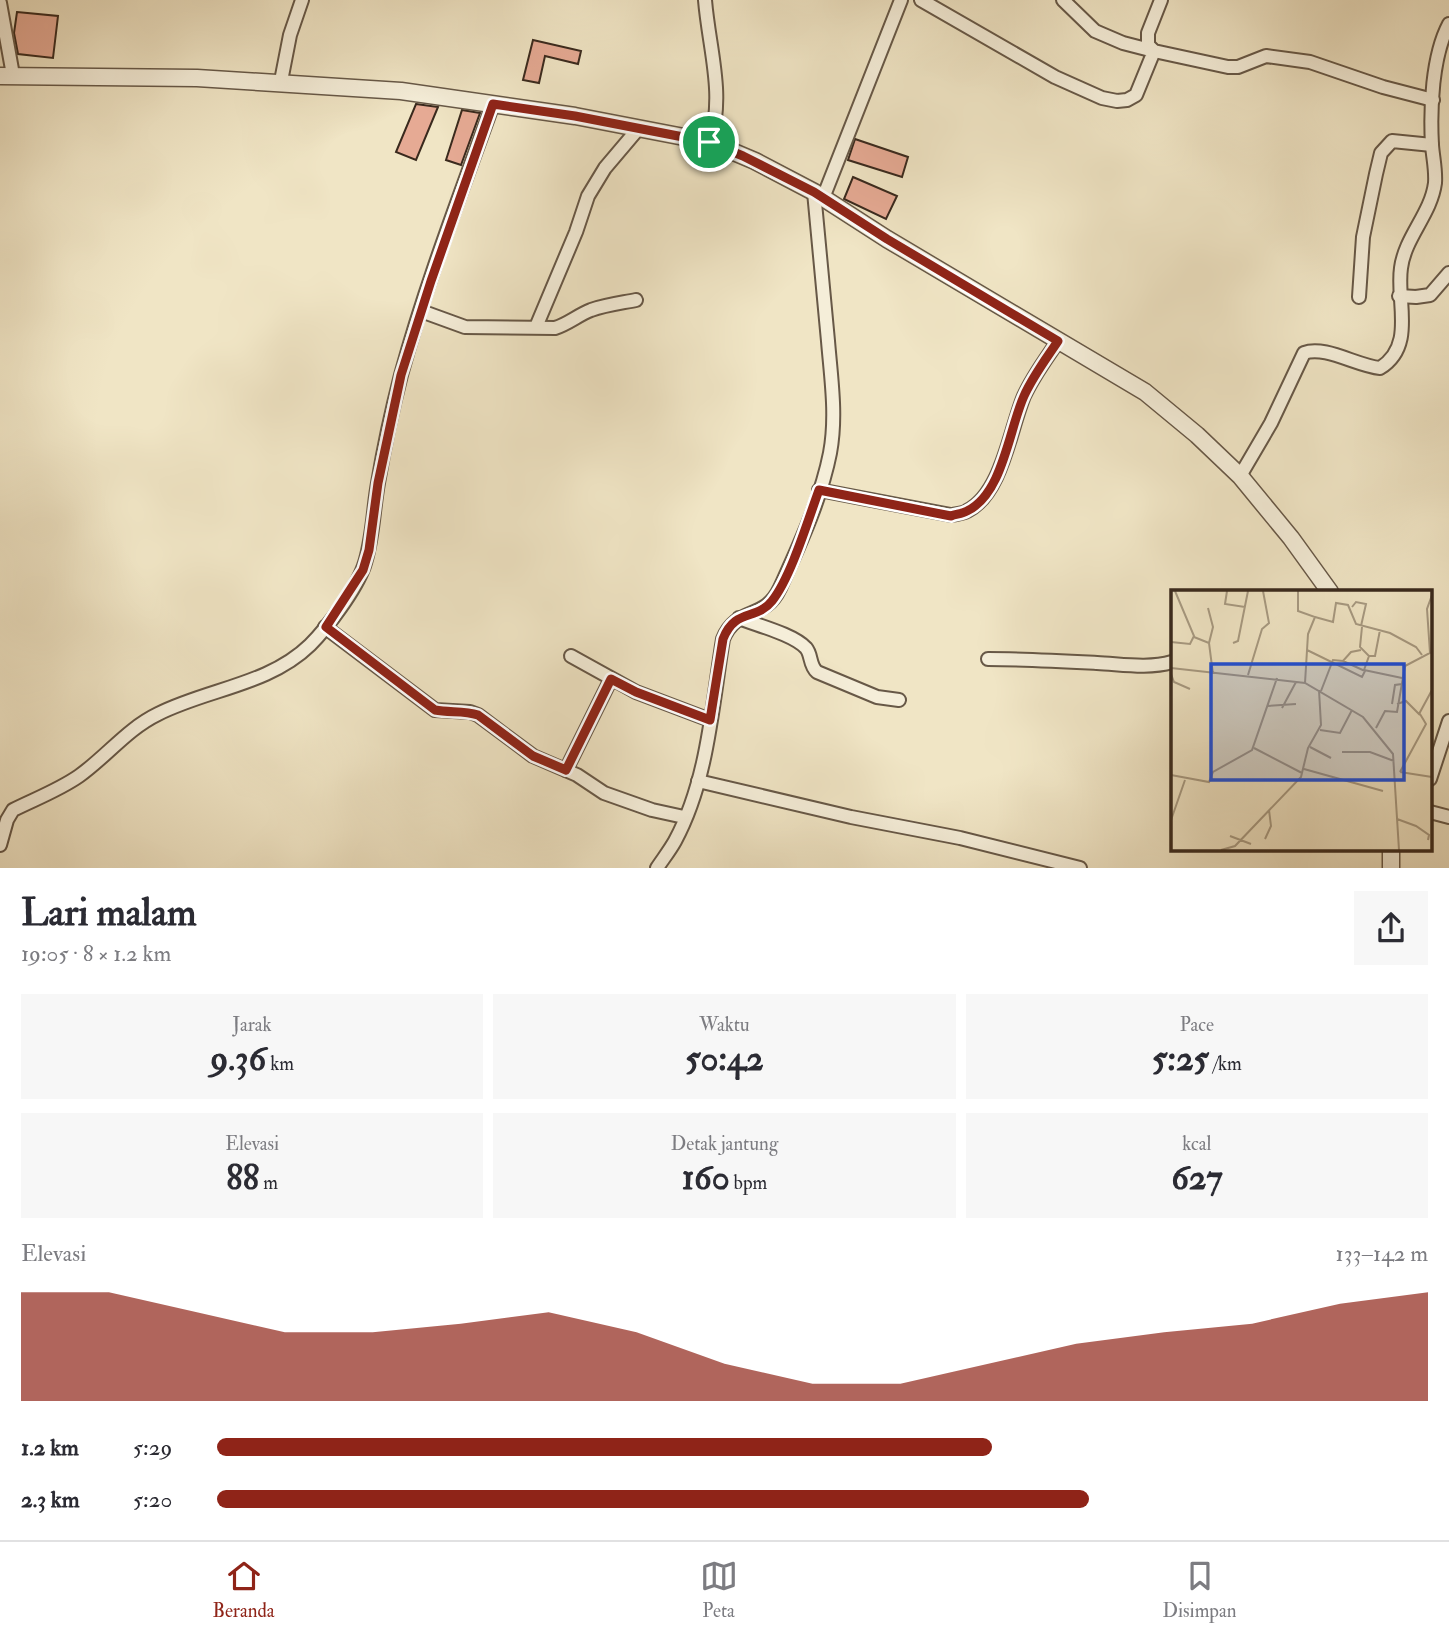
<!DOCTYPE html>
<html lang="id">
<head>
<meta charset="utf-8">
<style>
  :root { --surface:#fff; --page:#f7f7f7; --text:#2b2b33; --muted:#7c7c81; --line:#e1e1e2; --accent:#8f2418 }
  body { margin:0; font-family:"IM FELL Double Pica",serif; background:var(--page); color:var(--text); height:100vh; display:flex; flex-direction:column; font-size:26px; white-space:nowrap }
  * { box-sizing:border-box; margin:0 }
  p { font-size:23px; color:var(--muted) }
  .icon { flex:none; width:38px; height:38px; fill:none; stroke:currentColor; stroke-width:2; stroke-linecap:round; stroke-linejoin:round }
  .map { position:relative; height:868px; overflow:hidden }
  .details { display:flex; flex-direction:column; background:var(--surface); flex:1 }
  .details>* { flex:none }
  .pin { position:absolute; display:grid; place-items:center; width:60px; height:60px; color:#fff; margin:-30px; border:4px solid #fff; border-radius:50%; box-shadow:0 2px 7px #0007 }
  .round { display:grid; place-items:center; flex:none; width:74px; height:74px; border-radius:0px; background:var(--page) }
  .headline { display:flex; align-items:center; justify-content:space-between; height:119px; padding:0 21px }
  h1 { font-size:38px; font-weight:700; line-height:52px }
  .metrics { display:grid; grid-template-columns:repeat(3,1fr); gap:10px; height:119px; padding:7px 21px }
  .metrics div { display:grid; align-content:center; border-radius:0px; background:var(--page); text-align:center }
  .metrics b { font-size:35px; font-weight:700 }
  .metrics small { font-size:19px; font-weight:400 }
  .metrics p { font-size:19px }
  .chart { height:196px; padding:14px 21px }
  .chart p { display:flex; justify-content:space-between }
  .chart svg { width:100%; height:126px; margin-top:7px; fill:var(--accent); opacity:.7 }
  ul { padding:0 21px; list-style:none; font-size:23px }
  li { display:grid; grid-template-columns:112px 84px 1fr; align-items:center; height:52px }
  li i { height:18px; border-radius:9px; background:var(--accent) }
  .tabs { display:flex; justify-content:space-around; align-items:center; height:98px; border-top:2px solid var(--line); background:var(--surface); font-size:19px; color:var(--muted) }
  .tabs a { display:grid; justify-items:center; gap:4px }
  .tabs .selected { color:var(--accent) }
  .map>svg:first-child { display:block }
  .building { fill:#e6aa94; stroke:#39291d; stroke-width:2 }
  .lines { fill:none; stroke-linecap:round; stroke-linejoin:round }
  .minor-casing { stroke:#675847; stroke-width:16 }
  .tertiary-casing { stroke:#675847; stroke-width:19 }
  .minor { stroke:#f5eed9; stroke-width:12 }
  .tertiary { stroke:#f5eed9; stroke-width:16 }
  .route-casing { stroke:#fff; stroke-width:14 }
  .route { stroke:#8f2418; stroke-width:9 }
  .inset-road { fill:none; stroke:#a79a82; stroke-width:2 }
  .view { fill:#1d4ed8; fill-opacity:0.15; stroke:#1d4ed8; stroke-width:3.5 }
  .inset-edge { fill:none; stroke:#39291d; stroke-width:3.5 }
</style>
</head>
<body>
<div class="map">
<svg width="1449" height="868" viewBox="0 0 1449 868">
  <rect width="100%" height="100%" fill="#f0e5c5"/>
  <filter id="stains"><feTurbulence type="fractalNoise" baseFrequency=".00286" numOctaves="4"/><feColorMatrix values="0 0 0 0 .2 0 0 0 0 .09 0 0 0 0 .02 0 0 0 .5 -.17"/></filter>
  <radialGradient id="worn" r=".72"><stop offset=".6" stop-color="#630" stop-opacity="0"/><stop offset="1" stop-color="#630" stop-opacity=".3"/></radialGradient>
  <g class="building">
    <path d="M 17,12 L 58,16 L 53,58 L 18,54 L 14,33 Z"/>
    <path d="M 533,40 L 581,51 L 578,64 L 545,56 L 539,83 L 523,80 Z"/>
    <path d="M 416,104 L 438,107 L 416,160 L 396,152 Z"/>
    <path d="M 462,110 L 480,113 L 461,165 L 446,160 Z"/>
    <path d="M 855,139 L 908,157 L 902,177 L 848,160 Z"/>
    <path d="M 853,177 L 897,196 L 886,219 L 844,199 Z"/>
  </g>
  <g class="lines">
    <defs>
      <g id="minor">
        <path d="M 705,0 C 709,49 725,94 710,142"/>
        <path d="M 921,0 L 1055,77 L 1102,98 L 1117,101 L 1127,100 L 1136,95 L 1154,51 L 1123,43 L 1095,31 L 1063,0"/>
        <path d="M 1161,0 L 1148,33 L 1148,45 L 1154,51 L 1228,67 L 1238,67 L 1266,56 L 1310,62 L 1383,87 L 1433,100"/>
        <path d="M 0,3 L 13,75"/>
        <path d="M 281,81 L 290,35 L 302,0"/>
        <path d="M 823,198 L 901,0"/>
        <path d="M 1399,296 L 1416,297 L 1430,295 L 1449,273"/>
        <path d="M 1359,297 L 1363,237 L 1376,174 L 1381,153 L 1392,141 L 1432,145"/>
        <path d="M 421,311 L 465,327 L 555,328 C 568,324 578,315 591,310 C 605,305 621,303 636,300"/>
        <path d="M 536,327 L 576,232 L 588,196 L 605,168 L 638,129"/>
        <path d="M 1240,476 L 1271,423 L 1304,353 C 1325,345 1357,366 1380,368 C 1416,346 1396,301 1401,268 C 1405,237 1431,214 1435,183 C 1436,170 1433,158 1432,145 C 1430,109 1432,56 1449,24"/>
        <path d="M 819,490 L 951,515 C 956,514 962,514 967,511 C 1002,494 1010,429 1024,396 C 1033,376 1046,359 1058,341"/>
        <path d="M 739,618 C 756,625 793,634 806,648 C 812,655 809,665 817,672 L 877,697 L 899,700"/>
        <path d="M 325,627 L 435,710 L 470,712 L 478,715 L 533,756 L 577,775 L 604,793 L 652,810 L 684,817"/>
        <path d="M 571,656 L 636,692 L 710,720"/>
        <path d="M 988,659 C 1024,659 1060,661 1097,663 C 1121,664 1148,669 1172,662"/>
        <path d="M 566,770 L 611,679"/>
        <path d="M 1430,779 L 1449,721"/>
        <path d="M 698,781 L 851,817 L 960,838 L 1080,868"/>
        <path d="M 1430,812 L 1449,817"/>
        <path d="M 0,845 L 7,820 L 13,810 C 35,799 59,790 79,776 C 107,756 127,729 158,714 C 207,689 269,685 310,645 C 328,627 356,589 364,566 C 373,540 373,511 378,483 C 384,447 392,410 401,375 C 426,283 461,193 493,104"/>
        <path d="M 657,868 C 663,859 670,850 675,841 C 708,780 712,706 723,639 C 737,605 764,622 780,588 C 799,546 821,499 830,453 C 837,416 831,378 828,341 C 823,292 819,242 814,192"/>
      </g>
      <g id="tertiary">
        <path d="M 0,76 L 197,78 L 401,91 L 575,116 L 710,142 L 755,161 L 814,192 L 887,239 L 1145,392 L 1197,435 L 1240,476 L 1291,538 L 1330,592"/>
        <path d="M 1391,849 L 1391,868"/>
      </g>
    </defs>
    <use href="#minor" class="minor-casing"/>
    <use href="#tertiary" class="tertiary-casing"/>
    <use href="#minor" class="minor"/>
    <use href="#tertiary" class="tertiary"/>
  </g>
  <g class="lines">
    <defs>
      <path id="route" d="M 493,104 L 575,116 L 709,142 L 743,156 L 814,192 L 887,239 L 1058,341 C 1046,359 1033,376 1024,396 C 1009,429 1003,494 967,511 C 962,514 956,514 951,516 L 819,490 C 808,520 791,577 772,601 C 756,621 735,608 723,639 L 710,720 L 636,692 L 611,679 L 566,770 L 533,756 L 478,715 C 464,710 449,713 435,710 L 326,627 L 363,570 L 369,550 L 378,483 L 401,375 L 431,281 Z"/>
    </defs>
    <use href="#route" class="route-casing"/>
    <use href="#route" class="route"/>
  </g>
  <g transform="translate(1171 590)">
    <rect width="261" height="261" fill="#f0e5c5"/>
    <path class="inset-road" d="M 56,1 L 54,14 L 74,17M 127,1 L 127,21 L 144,27 L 137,44 L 134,93M 181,17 L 185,12 L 195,14 L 190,36M 37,18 L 42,37 L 38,53M 144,27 L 162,32 L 165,13 L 177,15 L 185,34 L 219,43 L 245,57 L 251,65M 191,37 L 189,57 L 198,66 L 193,80 L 231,88M 23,47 L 38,53 L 42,84M 0,52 L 19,54 L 23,46 L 4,1M 62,53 L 67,51 L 77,1M 136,60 L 191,87 L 194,81 L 172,71M 198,66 L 204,66 L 209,40M 0,78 L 134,93 L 192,127 L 222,164 L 228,260M 0,84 L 3,92 L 19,99M 77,85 L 91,39 L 98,33 L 92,1M 150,101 L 162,70 L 172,71 L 180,62 L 190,60M 221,114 L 224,95 L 231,94M 226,114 L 235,111 L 248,124 L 261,100M 96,116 L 125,114M 111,118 L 125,92M 205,138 L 214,121 L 226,122 L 234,76 L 259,63 L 256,19 L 261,5M 149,140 L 169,143 L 181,120M 139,157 L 160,168M 83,158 L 131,183M 171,162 L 199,162 L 223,171M 133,179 L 212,201M 229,182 L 255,134 L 249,124M 229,182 L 261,187M 0,185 L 38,192 L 42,182 L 81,160 L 106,88M 226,229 L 245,236 L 258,245 L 257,250M 0,230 L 14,190M 59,246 L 80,254M 94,249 L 100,236 L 98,220M 50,260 L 64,256 L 130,187 L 137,158 L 150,135 L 148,100"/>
    <path class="view" d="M 40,74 L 233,74 L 233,190 L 40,190 Z"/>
    <rect width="261" height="261" class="inset-edge"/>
  </g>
  <rect width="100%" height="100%" filter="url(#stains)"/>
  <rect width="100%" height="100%" fill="url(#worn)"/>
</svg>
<div class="pin" style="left:709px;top:142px;background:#1e9e55"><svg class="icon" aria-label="arrive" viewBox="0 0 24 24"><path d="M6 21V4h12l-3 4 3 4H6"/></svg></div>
</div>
<section class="details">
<div class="headline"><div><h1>Lari malam</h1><p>19:05 · 8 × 1.2 km</p></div><a class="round"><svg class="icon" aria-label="share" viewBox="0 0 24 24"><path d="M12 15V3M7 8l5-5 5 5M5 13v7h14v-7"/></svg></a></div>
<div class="metrics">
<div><p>Jarak</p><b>9.36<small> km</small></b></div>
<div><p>Waktu</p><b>50:42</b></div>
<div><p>Pace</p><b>5:25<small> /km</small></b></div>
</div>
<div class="metrics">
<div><p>Elevasi</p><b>88<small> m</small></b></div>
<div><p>Detak jantung</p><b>160<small> bpm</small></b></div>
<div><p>kcal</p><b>627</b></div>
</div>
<div class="chart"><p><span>Elevasi</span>133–142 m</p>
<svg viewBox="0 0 160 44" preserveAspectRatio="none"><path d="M0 44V6L10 6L20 13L30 20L40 20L50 17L60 13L70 20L80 31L90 38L100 38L110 31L120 24L130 20L140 17L150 10L160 6V44z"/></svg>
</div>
<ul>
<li><b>1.2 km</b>5:29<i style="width:64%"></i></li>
<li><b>2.3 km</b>5:20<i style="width:72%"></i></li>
</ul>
</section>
<nav class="tabs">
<a class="selected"><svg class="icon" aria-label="home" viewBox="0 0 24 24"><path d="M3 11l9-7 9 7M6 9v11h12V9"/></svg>Beranda</a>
<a><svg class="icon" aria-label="map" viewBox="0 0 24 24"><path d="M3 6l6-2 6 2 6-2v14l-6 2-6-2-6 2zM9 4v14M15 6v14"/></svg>Peta</a>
<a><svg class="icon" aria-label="saved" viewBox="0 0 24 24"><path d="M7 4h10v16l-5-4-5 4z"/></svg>Disimpan</a>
</nav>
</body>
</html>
